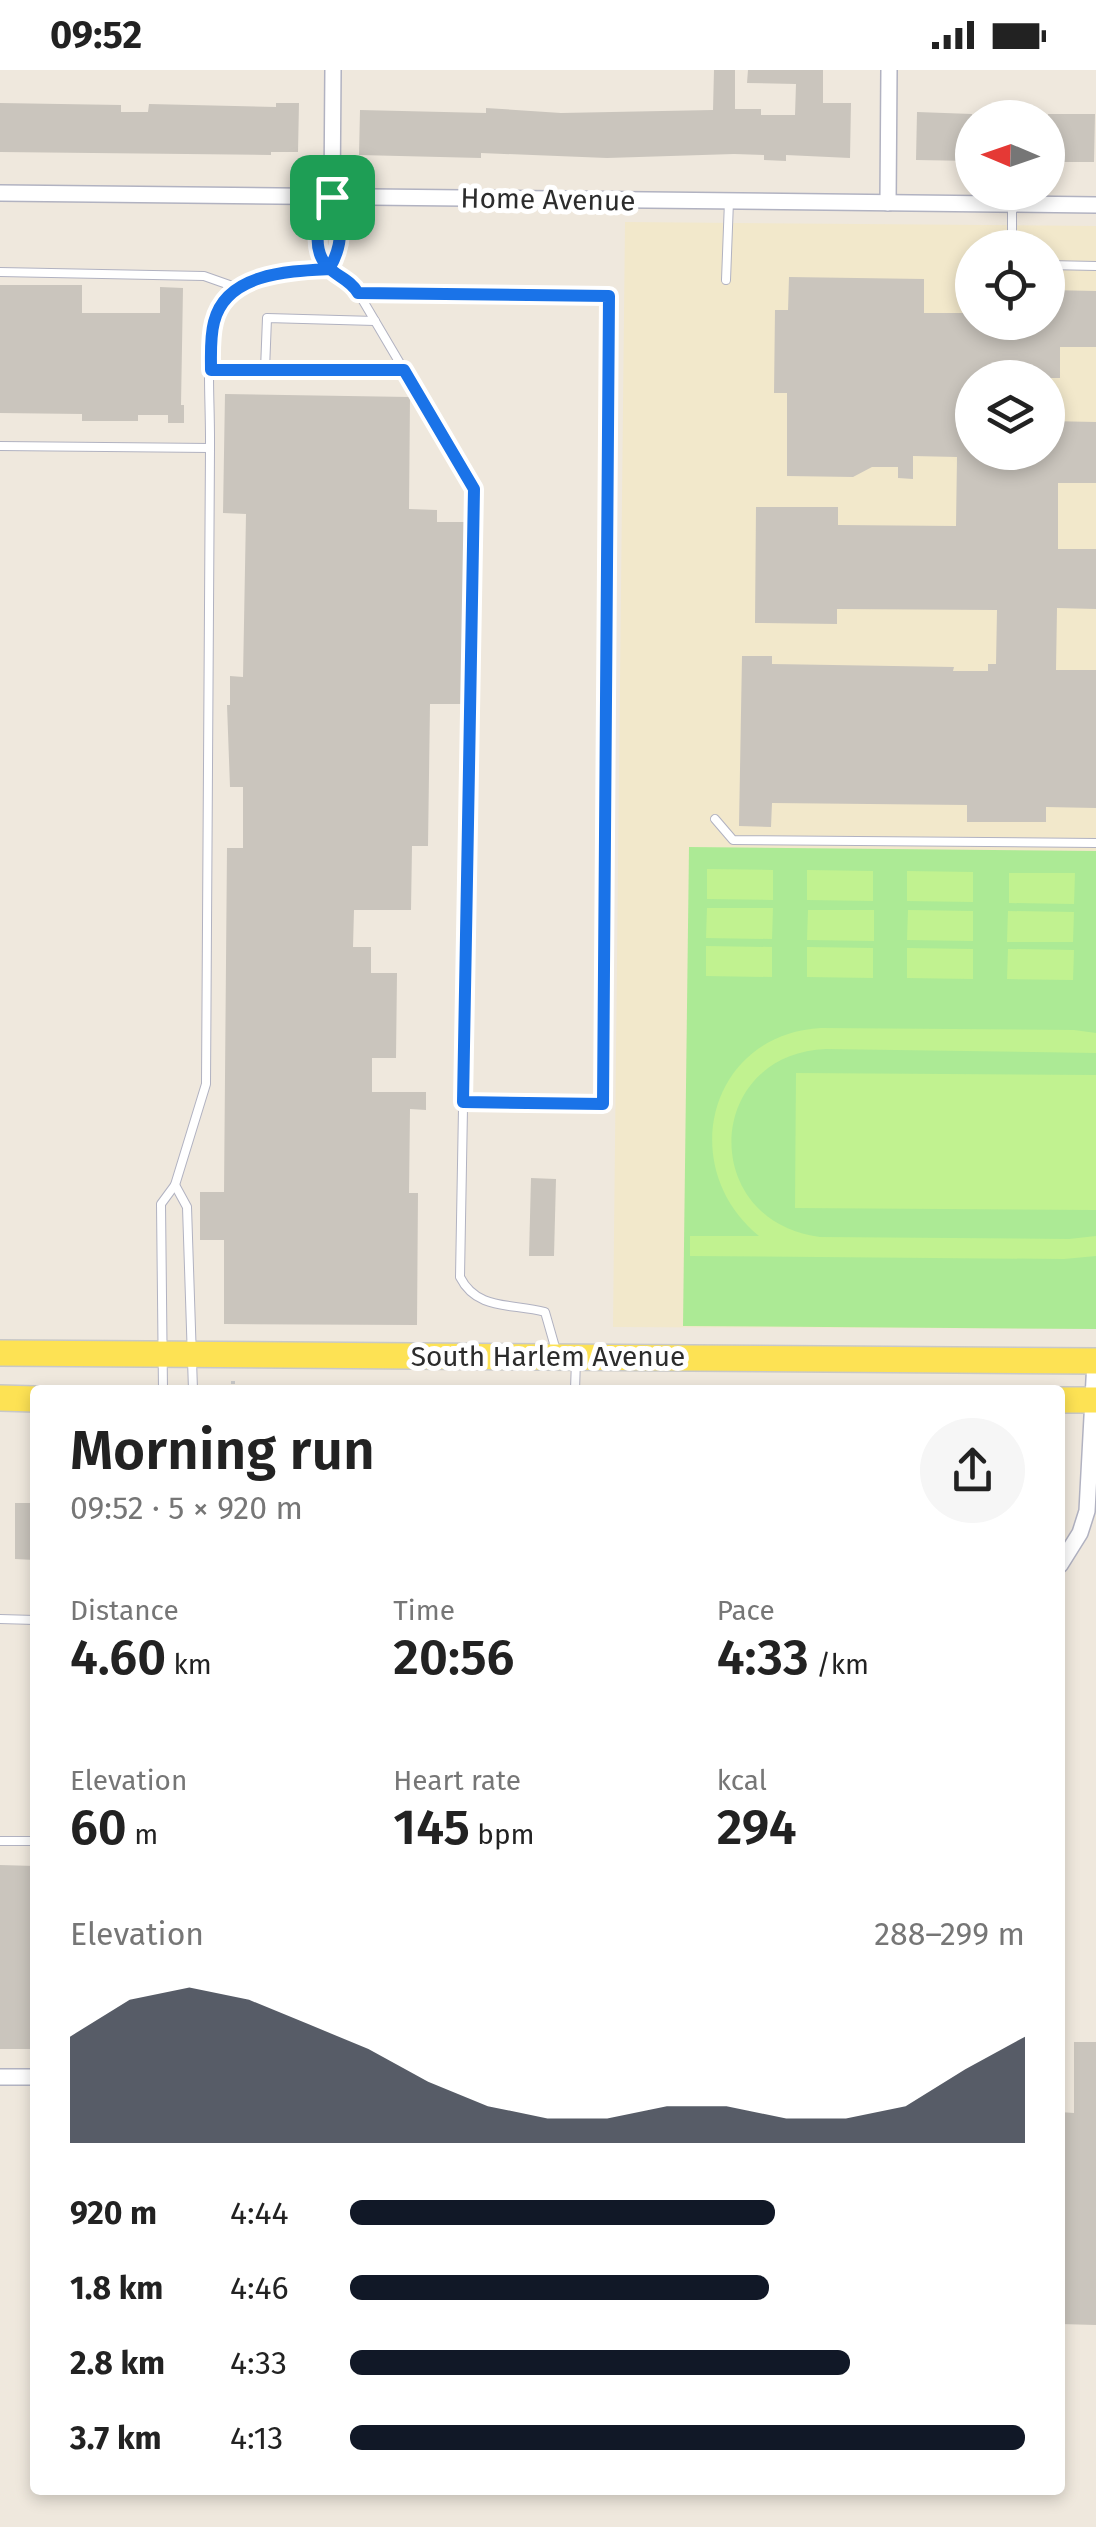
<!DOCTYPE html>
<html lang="en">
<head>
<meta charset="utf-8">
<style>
  :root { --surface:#fff; --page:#f6f6f6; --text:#222; --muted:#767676; --accent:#111827 }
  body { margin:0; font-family:"Fira Sans",sans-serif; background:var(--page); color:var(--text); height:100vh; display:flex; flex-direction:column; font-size:38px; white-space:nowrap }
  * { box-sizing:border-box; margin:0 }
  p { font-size:32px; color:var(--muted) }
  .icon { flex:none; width:55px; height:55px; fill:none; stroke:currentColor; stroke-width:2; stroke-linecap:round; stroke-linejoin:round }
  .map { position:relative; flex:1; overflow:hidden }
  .panel { position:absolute; left:30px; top:1315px; width:1035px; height:1110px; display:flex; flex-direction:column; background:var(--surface); border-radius:10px; box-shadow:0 5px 15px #0003 }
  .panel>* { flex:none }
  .needle { width:65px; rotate:272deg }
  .controls { position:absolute; left:955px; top:30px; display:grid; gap:20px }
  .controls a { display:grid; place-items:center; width:110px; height:110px; border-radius:50%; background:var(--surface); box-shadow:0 5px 15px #0003; font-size:50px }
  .pin { position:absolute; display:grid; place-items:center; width:85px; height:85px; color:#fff; margin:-42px; border-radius:20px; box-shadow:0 5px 15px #0006 }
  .round { display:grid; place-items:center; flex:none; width:105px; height:105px; border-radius:52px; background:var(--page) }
  .headline { display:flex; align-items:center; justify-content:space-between; height:170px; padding:0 40px }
  h1 { font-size:55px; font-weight:600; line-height:75px }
  .stats { display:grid; grid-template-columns:repeat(3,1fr); gap:15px; height:170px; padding:10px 40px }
  .stats div { display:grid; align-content:center }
  .stats b { font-size:50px; font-weight:600 }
  .stats small { font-size:28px; font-weight:400 }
  .stats p { font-size:28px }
  .chart { height:280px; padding:20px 40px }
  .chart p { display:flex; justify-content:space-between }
  .chart svg { width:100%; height:180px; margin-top:10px; fill:var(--accent); opacity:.7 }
  ul { padding:0 40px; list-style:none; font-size:32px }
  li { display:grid; grid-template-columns:160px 120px 1fr; align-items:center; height:75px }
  li i { height:25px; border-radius:12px; background:var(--accent) }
  .status { display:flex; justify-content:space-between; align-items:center; height:70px; padding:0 50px; background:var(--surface); direction:ltr }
  .status svg { height:28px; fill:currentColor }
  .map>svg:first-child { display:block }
  .education { fill:#f2e8cb; fill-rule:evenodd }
  .green { fill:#acea95 }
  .pitch { fill:#c1f290 }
  .building { fill:#cac5bd }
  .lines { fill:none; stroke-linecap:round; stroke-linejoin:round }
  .lane-casing { stroke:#b1b2c1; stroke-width:10 }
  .street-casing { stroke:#b1b2c1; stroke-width:18 }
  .primary-casing { stroke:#c8c8c8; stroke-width:28 }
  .path { stroke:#c8c8c8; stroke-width:4; stroke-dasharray:8 5; stroke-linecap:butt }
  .lane { stroke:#fff; stroke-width:8 }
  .street { stroke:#fff; stroke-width:15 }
  .primary { stroke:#fde254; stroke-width:25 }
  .route-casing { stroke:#fff; stroke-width:20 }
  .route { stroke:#1a73e8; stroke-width:12 }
  .labels { text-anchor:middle; stroke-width:10; stroke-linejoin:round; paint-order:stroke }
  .street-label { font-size:28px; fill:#2c2c2c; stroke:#fff }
</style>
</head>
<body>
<div class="status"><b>09:52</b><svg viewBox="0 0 49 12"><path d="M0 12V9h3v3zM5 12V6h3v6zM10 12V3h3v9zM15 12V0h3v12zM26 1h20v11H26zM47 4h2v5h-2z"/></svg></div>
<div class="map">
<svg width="1096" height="2457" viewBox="0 0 1096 2457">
  <rect width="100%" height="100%" fill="#efe8dd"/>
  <path class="education" d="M 625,152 L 1096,156 L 1096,1259 L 613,1257 ZM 972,178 L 1048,178 L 1048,252 L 972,252 ZM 972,308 L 1048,308 L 1048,382 L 972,382 Z"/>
  <path class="green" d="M 689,777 L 1096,781 L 1096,1259 L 683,1256 Z"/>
  <g class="pitch">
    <path d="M 707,799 L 773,800 L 773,830 L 707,829 Z"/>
    <path d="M 807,800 L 873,801 L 873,831 L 807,830 Z"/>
    <path d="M 907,801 L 973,802 L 973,832 L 907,831 Z"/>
    <path d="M 1009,803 L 1075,803 L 1074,834 L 1009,833 Z"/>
    <path d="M 707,838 L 773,838 L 772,869 L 706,868 Z"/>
    <path d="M 808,840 L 874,840 L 874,871 L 807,870 Z"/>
    <path d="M 908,840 L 973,841 L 973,871 L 907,870 Z"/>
    <path d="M 1008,841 L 1074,842 L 1073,872 L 1007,872 Z"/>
    <path d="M 706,876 L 772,877 L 772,907 L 706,906 Z"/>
    <path d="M 807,877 L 873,878 L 873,908 L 807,907 Z"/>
    <path d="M 907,878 L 973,879 L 973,909 L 907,908 Z"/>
    <path d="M 1008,879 L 1074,880 L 1073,910 L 1007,909 Z"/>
    <path d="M 821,958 L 1074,960 L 1096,963 L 1096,983 L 826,979 C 704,984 698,1151 820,1167 L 1069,1169 L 1096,1166 L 1096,1186 L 1064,1189 L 690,1186 L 690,1166 L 759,1166 C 675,1097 709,964 821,958 Z"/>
    <path d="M 796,1003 L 1096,1005 L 1096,1140 L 795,1138 Z"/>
  </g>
  <g class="building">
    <path d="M 714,0 L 735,0 L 735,39 L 761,39 L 761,45 L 795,45 L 796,14 L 747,13 L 748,0 L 823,0 L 823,33 L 851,33 L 850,88 L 786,85 L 786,91 L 764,90 L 764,85 L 734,84 L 607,88 L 481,83 L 481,88 L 359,85 L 360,40 L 486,43 L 486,38 L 561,43 L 713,40 Z"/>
    <path d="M 0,33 L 121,35 L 121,42 L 148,42 L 149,34 L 276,37 L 276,33 L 299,33 L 298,82 L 271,82 L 271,85 L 0,82 Z"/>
    <path d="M 917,42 L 972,44 L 972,91 L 916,90 Z"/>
    <path d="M 1048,44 L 1095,44 L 1094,92 L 1048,92 Z"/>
    <path d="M 789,207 L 924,209 L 924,243 L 972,243 L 972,252 L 1048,252 L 1048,220 L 1096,221 L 1096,277 L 1060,277 L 1060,308 L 972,308 L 972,382 L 1048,382 L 1048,351 L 1096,352 L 1096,413 L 1058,413 L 1058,479 L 1096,479 L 1096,539 L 1057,538 L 1056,600 L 1096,600 L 1096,738 L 1046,737 L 1046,752 L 967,752 L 967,735 L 772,733 L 771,757 L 739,756 L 742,586 L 772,586 L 772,594 L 954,597 L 953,601 L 988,601 L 988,594 L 996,594 L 997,540 L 837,539 L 837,554 L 755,553 L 756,437 L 838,437 L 838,455 L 956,456 L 957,387 L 913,386 L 913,409 L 898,408 L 898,397 L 872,397 L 853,407 L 787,406 L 787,323 L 774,323 L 775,240 L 788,240 Z"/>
    <path d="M 0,215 L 82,215 L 82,243 L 160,243 L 160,217 L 183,218 L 181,335 L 184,335 L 184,353 L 168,353 L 168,345 L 138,345 L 138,351 L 82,351 L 82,344 L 0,343 Z"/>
    <path d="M 225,324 L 410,327 L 409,439 L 437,440 L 437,452 L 465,452 L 463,634 L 430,634 L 428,776 L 412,776 L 411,840 L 354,840 L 353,877 L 371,877 L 371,903 L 397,903 L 396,988 L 372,988 L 372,1022 L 426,1022 L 426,1040 L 410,1039 L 409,1123 L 418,1123 L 417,1255 L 224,1254 L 224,1170 L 200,1170 L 200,1122 L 224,1122 L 227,778 L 243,778 L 243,717 L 230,717 L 227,635 L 230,635 L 230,606 L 243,607 L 246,444 L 223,443 Z"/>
    <path d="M 531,1108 L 556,1109 L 554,1186 L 529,1186 Z"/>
    <path d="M 15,1433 L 35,1433 L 35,1490 L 15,1489 Z"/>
    <path d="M 0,1795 L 35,1796 L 35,1979 L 0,1979 Z"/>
    <path d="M 1074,1972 L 1096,1972 L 1096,2255 L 1060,2254 L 1060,2042 L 1074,2043 Z"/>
  </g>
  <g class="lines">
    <defs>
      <g id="lane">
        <path d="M 332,127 C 319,146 309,180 329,199 C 335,204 345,208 352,212 L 474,419 L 460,1207 C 477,1241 512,1233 545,1242 L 557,1284"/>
        <path d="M 1012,178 L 1012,134"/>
        <path d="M 1048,195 L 1096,196"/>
        <path d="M 329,199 C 343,177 343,152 332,128"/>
        <path d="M 0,202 L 204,206 L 238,218"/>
        <path d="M 726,210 L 729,131"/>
        <path d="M 358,223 L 609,226 L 603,1034 L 463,1033"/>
        <path d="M 211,300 L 404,300"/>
        <path d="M 265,300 L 267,248 L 375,251"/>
        <path d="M 0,376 L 210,378 L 206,1014 L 175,1115 L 161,1134 L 163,1320"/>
        <path d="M 210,378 C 211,263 186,205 329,199"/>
        <path d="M 715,749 L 733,770 L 1096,773"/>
        <path d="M 175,1115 L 187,1137 L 193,1320"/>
        <path d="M 575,1320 L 576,1290"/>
        <path d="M 0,1549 L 35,1550"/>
        <path d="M 0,1771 L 35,1771"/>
      </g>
      <g id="street">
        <path d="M 0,123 L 1096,135"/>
        <path d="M 332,127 L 333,0"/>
        <path d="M 888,133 L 889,0"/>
        <path d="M 1060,1495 L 1080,1463 L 1087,1441 L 1095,1291"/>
        <path d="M 0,2007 L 35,2007"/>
      </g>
      <g id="primary">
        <path d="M 0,1283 L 1096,1291"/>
        <path d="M 0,1328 L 35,1329"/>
        <path d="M 1060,1330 L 1096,1330"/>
      </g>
    </defs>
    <use href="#lane" class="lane-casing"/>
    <use href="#street" class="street-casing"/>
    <use href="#primary" class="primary-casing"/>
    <path class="path" d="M 233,1314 L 233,1311"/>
    <use href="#lane" class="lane"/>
    <use href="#street" class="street"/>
    <use href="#primary" class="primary"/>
  </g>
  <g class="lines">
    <defs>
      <path id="route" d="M 332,127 C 343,151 343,176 329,199 C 289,201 226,203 214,252 C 210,267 211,284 211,300 L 404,300 L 474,419 L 463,1032 L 603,1034 L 609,226 L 358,223 C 350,209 337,207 327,196 C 310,177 319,146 332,127"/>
    </defs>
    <use href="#route" class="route-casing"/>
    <use href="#route" class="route"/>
  </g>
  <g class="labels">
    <g class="street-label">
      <text transform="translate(548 129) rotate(1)" y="10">Home Avenue</text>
      <text x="548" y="1296">South Harlem Avenue</text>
    </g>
  </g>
</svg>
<div class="controls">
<a><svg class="needle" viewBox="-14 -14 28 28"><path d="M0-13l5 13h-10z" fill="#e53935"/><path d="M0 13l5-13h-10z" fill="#767676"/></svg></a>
<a><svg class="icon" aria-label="locate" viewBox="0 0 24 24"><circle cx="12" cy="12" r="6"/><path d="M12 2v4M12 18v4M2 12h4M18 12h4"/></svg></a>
<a><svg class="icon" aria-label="layers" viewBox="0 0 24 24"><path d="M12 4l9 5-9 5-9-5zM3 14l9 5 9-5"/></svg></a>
</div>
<div class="pin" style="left:332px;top:127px;background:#1e9e55"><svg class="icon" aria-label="arrive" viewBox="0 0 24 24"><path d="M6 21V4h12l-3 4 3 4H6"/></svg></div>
<section class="panel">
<div class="headline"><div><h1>Morning run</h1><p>09:52 · 5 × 920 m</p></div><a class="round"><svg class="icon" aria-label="share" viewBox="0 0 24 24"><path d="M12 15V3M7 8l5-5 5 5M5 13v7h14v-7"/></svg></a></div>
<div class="stats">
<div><p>Distance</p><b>4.60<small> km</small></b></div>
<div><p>Time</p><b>20:56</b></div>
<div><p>Pace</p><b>4:33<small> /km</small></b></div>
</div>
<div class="stats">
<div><p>Elevation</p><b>60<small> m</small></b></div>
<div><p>Heart rate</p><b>145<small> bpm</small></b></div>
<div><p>kcal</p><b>294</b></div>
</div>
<div class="chart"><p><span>Elevation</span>288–299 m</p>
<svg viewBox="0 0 160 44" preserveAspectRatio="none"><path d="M0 44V18L10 9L20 6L30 9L40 15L50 21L60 29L70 35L80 38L90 38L100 35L110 35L120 38L130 38L140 35L150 26L160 18V44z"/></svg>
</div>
<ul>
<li><b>920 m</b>4:44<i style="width:63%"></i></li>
<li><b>1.8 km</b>4:46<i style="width:62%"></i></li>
<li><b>2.8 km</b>4:33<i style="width:74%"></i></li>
<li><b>3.7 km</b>4:13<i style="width:100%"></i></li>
</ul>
</section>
</div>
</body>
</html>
